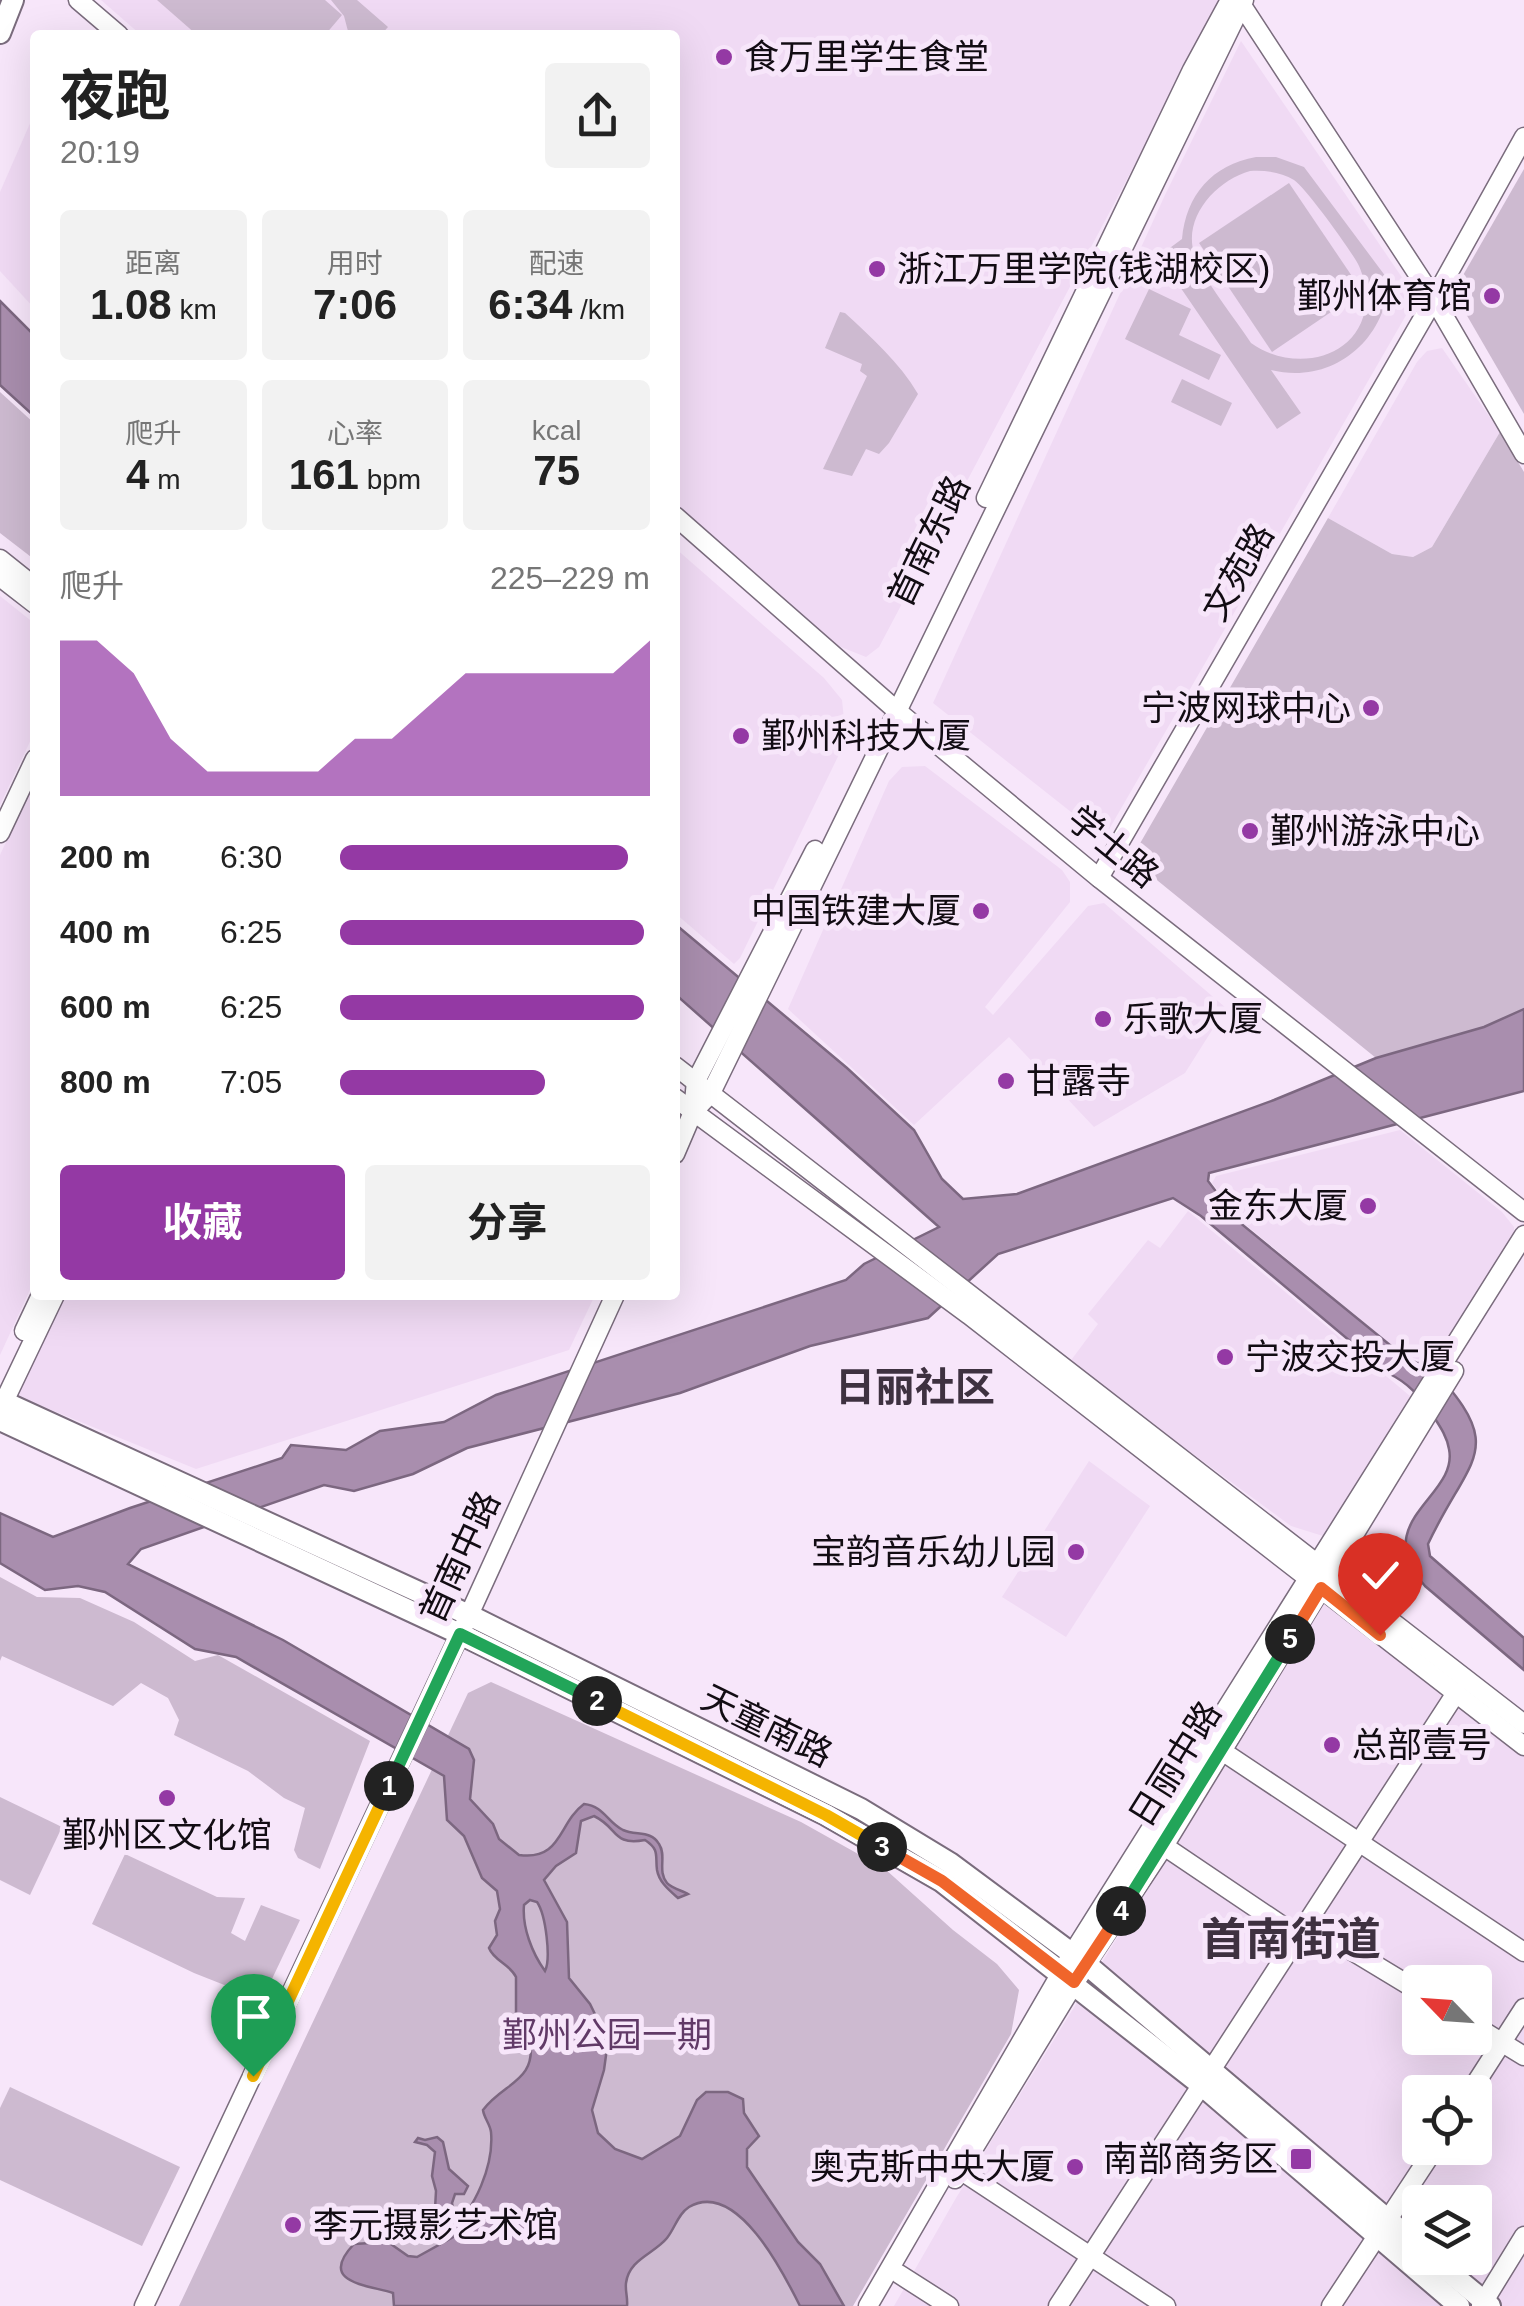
<!DOCTYPE html>
<html lang="zh">
<head>
<meta charset="utf-8">
<style>
  :root { --surface:#fff; --page:#f2f2f2; --text:#222; --muted:#767676; --accent:#9439a4 }
  body { margin:0; font-family:Helvetica,"Noto Sans SC",sans-serif; background:var(--page); color:var(--text); height:100vh; display:flex; flex-direction:column; font-size:38px; white-space:nowrap }
  * { box-sizing:border-box; margin:0 }
  p { font-size:32px; color:var(--muted) }
  .icon { flex:none; width:55px; height:55px; fill:none; stroke:currentColor; stroke-width:2; stroke-linecap:round; stroke-linejoin:round }
  .map { position:relative; flex:1; overflow:hidden }
  .drawer { position:absolute; left:30px; top:30px; width:650px; height:1270px; display:flex; flex-direction:column; background:var(--surface); border-radius:10px; box-shadow:0 10px 40px #0002 }
  .drawer>* { flex:none }
  .needle { width:65px; rotate:295deg }
  .fabs { position:absolute; left:1402px; top:1965px; display:grid; gap:20px }
  .fabs a { display:grid; place-items:center; width:90px; height:90px; border-radius:10px; background:var(--surface); box-shadow:0 10px 40px #0002; font-size:50px }
  .pin { position:absolute; display:grid; place-items:center; width:85px; height:85px; color:#fff; margin:-102px -42px; border-radius:50% 50% 50% 0; rotate:-45deg; box-shadow:0 0 10px #0007 }
  .pin .icon { rotate:45deg }
  .km { position:absolute; width:50px; height:50px; margin:-25px; border-radius:50%; background:#222; color:#fff; font-size:28px; line-height:50px; text-align:center }
  .round { display:grid; place-items:center; flex:none; width:105px; height:105px; border-radius:10px; background:var(--page) }
  .overview { display:flex; align-items:center; justify-content:space-between; height:170px; padding:0 30px }
  h1 { font-size:55px; font-weight:700; line-height:75px }
  .stats { display:grid; grid-template-columns:repeat(3,1fr); gap:15px; height:170px; padding:10px 30px }
  .stats div { display:grid; align-content:center; border-radius:10px; background:var(--page); text-align:center }
  .stats b { font-size:42px; font-weight:700 }
  .stats small { font-size:28px; font-weight:400 }
  .stats p { font-size:28px }
  .chart { height:280px; padding:20px 30px }
  .chart p { display:flex; justify-content:space-between }
  .chart svg { width:100%; height:180px; margin-top:10px; fill:var(--accent); opacity:.7 }
  .primary-button { display:flex; gap:20px; margin-top:auto; padding:20px 30px }
  .primary-button a { flex:1; height:115px; border-radius:10px; background:var(--accent); color:#fff; font-size:40px; font-weight:700; line-height:115px; text-align:center }
  .primary-button a+a { background:var(--page); color:var(--text) }
  ul { padding:0 30px; list-style:none; font-size:32px }
  li { display:grid; grid-template-columns:160px 120px 1fr; align-items:center; height:75px }
  li i { height:25px; border-radius:12px; background:var(--accent) }
  .map>svg:first-child { display:block }
  .built { fill:#f0daf4; fill-rule:evenodd }
  .green { fill:#cdbad0; fill-rule:evenodd }
  .water { fill:#a98eae; stroke:#7c6780; stroke-width:2.5; fill-rule:evenodd }
  .lines { fill:none; stroke-linecap:round; stroke-linejoin:round }
  .secondary-casing { stroke:#7a6c7d; stroke-width:21 }
  .primary-casing { stroke:#7a6c7d; stroke-width:24 }
  .secondary { stroke:#fff; stroke-width:18 }
  .primary { stroke:#fff; stroke-width:20 }
  .split-1-casing { stroke:#fff; stroke-width:20 }
  .split-2-casing { stroke:#fff; stroke-width:20 }
  .split-3-casing { stroke:#fff; stroke-width:20 }
  .split-4-casing { stroke:#fff; stroke-width:20 }
  .split-5-casing { stroke:#fff; stroke-width:20 }
  .split-6-casing { stroke:#fff; stroke-width:20 }
  .split-1 { stroke:#f5b400; stroke-width:12 }
  .split-2 { stroke:#22a559; stroke-width:12 }
  .split-3 { stroke:#f5b400; stroke-width:12 }
  .split-4 { stroke:#f0652b; stroke-width:12 }
  .split-5 { stroke:#22a559; stroke-width:12 }
  .split-6 { stroke:#f0652b; stroke-width:12 }
  .poi-dot { fill:#9439a4; stroke:#f7e6fa; stroke-width:4 }
  .labels { text-anchor:middle; stroke-width:10; stroke-linejoin:round; paint-order:stroke }
  .poi-label { font-size:35px; fill:#120c13; stroke:#f7e6fa; text-anchor:start }
  .street-label { font-size:35px; fill:#120c13; stroke:#f7e6fa }
  .park-label { font-size:35px; fill:#613a67; stroke:#f7e6fa }
  .quarter-label { font-size:40px; font-weight:bold; fill:#3e3140; stroke:#f7e6fa }
  .district-label { font-size:45px; font-weight:bold; fill:#3e3140; stroke:#f7e6fa }
</style>
</head>
<body>
<div class="map">
<svg width="1524" height="2306" viewBox="0 0 1524 2306">
  <rect width="100%" height="100%" fill="#f7e6fa"/>
  <g class="built">
    <path d="M 101,0 L 1222,0 L 879,647 L 866,657 L 836,645 L 675,504 L 675,35 L 141,35 Z"/>
    <path d="M 1241,41 L 1416,298 L 1104,838 L 933,703 L 1165,195 Z"/>
    <path d="M 35,112 L 35,309 L 0,271 L 0,192 Z"/>
    <path d="M 1442,348 L 1500,432 L 1432,547 L 1413,557 L 1392,554 L 1328,518 L 1417,362 L 1427,351 Z"/>
    <path d="M 675,548 L 824,678 L 842,700 L 846,740 L 740,958 L 734,964 L 675,913 Z"/>
    <path d="M 0,596 L 35,624 L 35,731 L 0,805 Z"/>
    <path d="M 925,766 L 1062,870 L 1070,882 L 1070,902 L 985,1007 L 993,1015 L 1088,906 L 1104,903 L 1226,1008 L 1185,1073 L 1094,1127 L 1009,1037 L 914,1125 L 788,1009 L 889,781 L 902,767 Z"/>
    <path d="M 35,780 L 35,1279 L 0,1355 L 0,855 Z"/>
    <path d="M 1400,1130 L 1502,1212 L 1514,1227 L 1514,1244 L 1437,1364 L 1409,1357 L 1393,1346 L 1241,1221 L 1212,1183 L 1216,1176 Z"/>
    <path d="M 1188,1211 L 1416,1401 L 1323,1536 L 1291,1526 L 1069,1363 L 1098,1324 L 1088,1314 L 1148,1240 L 1160,1248 Z"/>
    <path d="M 66,1295 L 595,1295 L 569,1350 L 196,1469 L 17,1396 Z"/>
    <path d="M 1089,1461 L 1150,1506 L 1066,1637 L 1002,1597 Z"/>
    <path d="M 1325,1602 L 1524,1756 L 1524,2306 L 894,2306 L 956,2198 ZM 1420,1982 L 1475,1982 L 1475,2038 L 1420,2038 ZM 1420,2092 L 1475,2092 L 1475,2148 L 1420,2148 ZM 1420,2202 L 1475,2202 L 1475,2258 L 1420,2258 Z"/>
  </g>
  <g class="green">
    <path d="M 157,0 L 325,0 L 342,15 L 325,35 L 197,35 Z"/>
    <path d="M 331,0 L 357,0 L 388,27 L 381,35 L 349,35 L 344,16 Z"/>
    <path d="M 1256,157 L 1276,157 L 1304,167 L 1389,281 C 1385,343 1330,385 1271,370 L 1301,413 L 1277,429 L 1159,256 L 1182,239 C 1186,195 1212,165 1256,157 ZM 1250,171 C 1265,170 1281,172 1294,180 C 1306,188 1353,253 1359,266 C 1364,277 1367,293 1366,304 C 1359,362 1291,372 1251,343 C 1234,317 1212,291 1198,263 C 1177,223 1214,181 1250,171 Z"/>
    <path d="M 1524,169 L 1524,414 L 1462,307 L 1458,284 Z"/>
    <path d="M 1289,183 L 1362,291 L 1272,352 L 1199,243 Z"/>
    <path d="M 1149,289 L 1191,309 L 1179,335 L 1221,355 L 1209,380 L 1125,339 Z"/>
    <path d="M 840,312 L 845,313 C 872,338 899,362 918,394 L 889,443 L 879,454 L 866,449 L 852,476 L 823,469 L 867,376 L 860,371 L 862,364 L 825,348 Z"/>
    <path d="M 1182,379 L 1232,403 L 1221,426 L 1171,402 Z"/>
    <path d="M 0,392 L 35,424 L 35,560 L 0,533 Z"/>
    <path d="M 1500,432 L 1524,472 L 1524,1009 L 1484,1027 L 1376,1058 L 1131,859 L 1328,518 L 1392,554 L 1413,557 L 1432,547 Z"/>
    <path d="M 0,1577 L 37,1597 L 80,1598 L 134,1622 L 195,1661 L 218,1655 L 370,1741 L 320,1869 L 298,1858 L 294,1850 L 305,1808 L 284,1798 L 248,1771 L 174,1735 L 179,1720 L 168,1698 L 141,1683 L 113,1706 L 2,1656 L 0,1661 Z"/>
    <path d="M 491,1682 L 801,1822 L 885,1869 L 953,1930 L 997,1964 L 1019,1990 L 1011,2034 L 853,2306 L 179,2306 L 468,1693 Z"/>
    <path d="M 0,1797 L 62,1827 L 30,1895 L 0,1880 Z"/>
    <path d="M 125,1854 L 217,1897 L 245,1898 L 231,1933 L 245,1941 L 261,1905 L 300,1920 L 262,2000 L 194,1973 L 92,1924 Z"/>
    <path d="M 10,2087 L 180,2167 L 142,2246 L 0,2180 L 0,2108 Z"/>
  </g>
  <g class="water">
    <path d="M 0,301 L 35,336 L 35,417 L 0,385 Z"/>
    <path d="M 675,924 L 847,1068 L 914,1130 L 942,1179 L 963,1199 L 1017,1194 L 1274,1100 L 1376,1058 L 1484,1027 L 1524,1009 L 1524,1091 L 1209,1173 L 1208,1181 L 1239,1222 L 1401,1354 L 1417,1363 L 1427,1363 C 1511,1451 1470,1454 1428,1544 L 1430,1556 L 1524,1638 L 1524,1670 L 1425,1586 C 1367,1520 1459,1497 1449,1449 C 1447,1436 1439,1425 1432,1414 C 1418,1395 1410,1384 1388,1373 L 1201,1216 L 1173,1198 L 998,1254 L 928,1318 L 810,1346 L 680,1393 L 467,1448 L 413,1474 L 354,1491 L 324,1485 L 141,1549 L 128,1564 L 283,1640 L 469,1749 L 474,1760 L 470,1799 L 493,1824 L 499,1839 L 519,1855 C 562,1861 558,1823 584,1804 C 604,1806 607,1822 623,1830 C 636,1836 651,1830 659,1844 C 667,1856 657,1871 667,1883 C 671,1888 683,1891 688,1894 L 678,1898 C 669,1890 659,1882 657,1870 C 655,1855 660,1850 645,1840 C 612,1846 619,1828 594,1816 L 581,1821 L 576,1853 L 556,1866 L 544,1880 L 567,1922 L 569,1978 L 590,2004 L 608,2041 L 604,2070 L 592,2110 L 598,2133 L 615,2149 L 642,2159 L 680,2136 L 697,2100 L 706,2092 L 728,2092 L 743,2099 L 744,2113 L 759,2136 L 747,2149 L 747,2167 L 798,2242 L 820,2264 L 844,2306 L 800,2306 C 784,2274 737,2179 689,2207 C 678,2214 675,2228 667,2238 C 654,2254 629,2259 626,2283 C 625,2291 628,2298 627,2306 L 394,2306 L 393,2293 C 370,2285 316,2284 354,2244 L 388,2242 L 408,2256 L 417,2257 L 453,2237 L 451,2228 C 475,2210 494,2165 491,2132 C 490,2124 484,2118 483,2110 C 504,2082 537,2082 530,2039 L 516,2033 L 516,1977 C 510,1964 494,1961 489,1948 L 497,1935 L 495,1921 L 500,1909 L 497,1891 L 482,1878 L 464,1836 L 447,1820 L 444,1776 L 236,1657 L 195,1649 L 105,1592 L 78,1586 L 45,1590 L 0,1563 L 0,1513 L 53,1537 L 130,1508 L 282,1458 L 291,1445 L 346,1450 L 380,1431 L 444,1422 L 496,1395 L 846,1280 L 864,1264 L 939,1227 L 675,994 ZM 530,1900 L 537,1902 C 546,1915 551,1959 545,1971 C 532,1953 522,1927 524,1905 Z"/>
    <path d="M 437,2137 L 443,2142 L 449,2169 L 468,2186 L 464,2194 L 455,2194 L 452,2203 L 454,2213 L 446,2221 L 435,2209 L 436,2191 L 432,2176 L 435,2152 L 427,2145 L 415,2142 L 418,2138 L 425,2140 Z"/>
  </g>
  <g class="lines">
    <defs>
      <g id="secondary">
        <path d="M 78,0 L 119,35"/>
        <path d="M 1524,137 L 1434,299 L 1524,454"/>
        <path d="M 986,498 L 1192,70 L 1230,0"/>
        <path d="M 675,516 L 896,710 L 1099,878 L 1524,1212"/>
        <path d="M 0,559 L 35,587"/>
        <path d="M 0,577 L 35,604"/>
        <path d="M 0,833 L 35,759"/>
        <path d="M 1099,878 L 1434,299 L 1241,4"/>
        <path d="M 675,1066 L 1524,1724"/>
        <path d="M 675,1098 L 969,1315 L 1524,1746"/>
        <path d="M 693,1112 L 696,1081 L 815,850"/>
        <path d="M 675,1154 L 693,1112 L 711,1093 L 1244,0"/>
        <path d="M 24,1331 L 41,1295"/>
        <path d="M 0,1410 L 55,1295"/>
        <path d="M 1222,1751 L 1524,1952"/>
        <path d="M 1164,1846 L 1296,1935"/>
        <path d="M 1306,1923 L 1420,1992"/>
        <path d="M 1475,2026 L 1524,2056"/>
        <path d="M 1470,2092 L 1524,2008"/>
        <path d="M 960,2170 L 1166,2306"/>
        <path d="M 955,2179 L 1086,1964 L 1164,1846 L 1454,1371"/>
        <path d="M 899,2274 L 949,2306"/>
        <path d="M 144,2306 L 469,1615 L 615,1295"/>
        <path d="M 868,2306 L 1072,1954 L 1524,1235"/>
        <path d="M 1058,2306 L 1456,1693"/>
        <path d="M 1331,2306 L 1435,2148"/>
        <path d="M 1481,2306 L 1524,2236"/>
      </g>
      <g id="primary">
        <path d="M 0,33 L 13,0"/>
        <path d="M 0,1400 L 469,1615 L 861,1809 L 950,1863 L 1086,1964 L 1420,2247"/>
        <path d="M 0,1420 L 460,1634 L 826,1815 L 941,1881 L 1200,2084 L 1459,2306"/>
        <path d="M 1432,2258 L 1490,2306"/>
      </g>
    </defs>
    <use href="#secondary" class="secondary-casing"/>
    <use href="#primary" class="primary-casing"/>
    <use href="#secondary" class="secondary"/>
    <use href="#primary" class="primary"/>
  </g>
  <g class="lines">
    <defs>
      <path id="split-1" d="M 253,2076 L 389,1786"/>
      <path id="split-2" d="M 389,1786 L 460,1634 L 597,1701"/>
      <path id="split-3" d="M 597,1701 L 826,1815 L 882,1847"/>
      <path id="split-4" d="M 882,1847 L 942,1881 L 1074,1982 L 1121,1911"/>
      <path id="split-5" d="M 1121,1911 L 1290,1639"/>
      <path id="split-6" d="M 1290,1639 L 1321,1588 L 1380,1635"/>
    </defs>
    <use href="#split-1" class="split-1-casing"/>
    <use href="#split-2" class="split-2-casing"/>
    <use href="#split-3" class="split-3-casing"/>
    <use href="#split-4" class="split-4-casing"/>
    <use href="#split-5" class="split-5-casing"/>
    <use href="#split-6" class="split-6-casing"/>
    <use href="#split-1" class="split-1"/>
    <use href="#split-2" class="split-2"/>
    <use href="#split-3" class="split-3"/>
    <use href="#split-4" class="split-4"/>
    <use href="#split-5" class="split-5"/>
    <use href="#split-6" class="split-6"/>
  </g>
  <g class="poi-dot">
    <circle cx="724" cy="57" r="10"/>
    <circle cx="877" cy="269" r="10"/>
    <circle cx="1492" cy="296" r="10"/>
    <circle cx="1371" cy="708" r="10"/>
    <circle cx="741" cy="736" r="10"/>
    <circle cx="1250" cy="831" r="10"/>
    <circle cx="981" cy="911" r="10"/>
    <circle cx="1103" cy="1019" r="10"/>
    <circle cx="1006" cy="1081" r="10"/>
    <circle cx="1368" cy="1206" r="10"/>
    <circle cx="1225" cy="1357" r="10"/>
    <circle cx="1076" cy="1552" r="10"/>
    <circle cx="1332" cy="1745" r="10"/>
    <circle cx="167" cy="1798" r="10"/>
    <rect x="1289" y="2147" width="24" height="24" rx="5"/>
    <circle cx="1075" cy="2167" r="10"/>
    <circle cx="293" cy="2225" r="10"/>
  </g>
  <g class="labels">
    <g class="poi-label">
      <text x="744" y="69">食万里学生食堂</text>
      <text x="897" y="281">浙江万里学院(钱湖校区)</text>
      <text x="1472" y="308" text-anchor="end">鄞州体育馆</text>
      <text x="1351" y="720" text-anchor="end">宁波网球中心</text>
      <text x="761" y="748">鄞州科技大厦</text>
      <text x="1270" y="843">鄞州游泳中心</text>
      <text x="961" y="923" text-anchor="end">中国铁建大厦</text>
      <text x="1123" y="1031">乐歌大厦</text>
      <text x="1026" y="1093">甘露寺</text>
      <text x="1348" y="1218" text-anchor="end">金东大厦</text>
      <text x="1245" y="1369">宁波交投大厦</text>
      <text x="1056" y="1564" text-anchor="end">宝韵音乐幼儿园</text>
      <text x="1352" y="1757">总部壹号</text>
      <text x="167" y="1847" text-anchor="middle">鄞州区文化馆</text>
      <text x="1278" y="2171" text-anchor="end">南部商务区</text>
      <text x="1055" y="2179" text-anchor="end">奥克斯中央大厦</text>
      <text x="313" y="2237">李元摄影艺术馆</text>
    </g>
    <g class="street-label">
      <text transform="translate(929 541) rotate(-64)" y="12">首南东路</text>
      <text transform="translate(1238 572) rotate(-60)" y="12">文苑路</text>
      <text transform="translate(1113 847) rotate(39)" y="12">学士路</text>
      <text transform="translate(460 1557) rotate(-65)" y="12">首南中路</text>
      <text transform="translate(767 1726) rotate(26)" y="12">天童南路</text>
      <text transform="translate(1175 1764) rotate(-58)" y="12">日丽中路</text>
    </g>
    <g class="park-label">
      <text x="607" y="2047">鄞州公园一期</text>
    </g>
    <g class="quarter-label">
      <text x="915" y="1401">日丽社区</text>
    </g>
    <g class="district-label">
      <text x="1291" y="1955">首南街道</text>
    </g>
  </g>
</svg>
<div class="fabs">
<a><svg class="needle" viewBox="-14 -14 28 28"><path d="M0-13l5 13h-10z" fill="#e53935"/><path d="M0 13l5-13h-10z" fill="#767676"/></svg></a>
<a><svg class="icon" aria-label="locate" viewBox="0 0 24 24"><circle cx="12" cy="12" r="6"/><path d="M12 2v4M12 18v4M2 12h4M18 12h4"/></svg></a>
<a><svg class="icon" aria-label="layers" viewBox="0 0 24 24"><path d="M12 4l9 5-9 5-9-5zM3 14l9 5 9-5"/></svg></a>
</div>
<div class="pin" style="left:253px;top:2076px;background:#1e9e55"><svg class="icon" aria-label="arrive" viewBox="0 0 24 24"><path d="M6 21V4h12l-3 4 3 4H6"/></svg></div>
<div class="pin" style="left:1380px;top:1635px;background:#d93025"><svg class="icon" aria-label="check" viewBox="0 0 24 24"><path d="M5 12l5 5 9-10"/></svg></div>
<b class="km" style="left:389px;top:1786px">1</b>
<b class="km" style="left:597px;top:1701px">2</b>
<b class="km" style="left:882px;top:1847px">3</b>
<b class="km" style="left:1121px;top:1911px">4</b>
<b class="km" style="left:1290px;top:1639px">5</b>
<section class="drawer">
<div class="overview"><div><h1>夜跑</h1><p>20:19</p></div><a class="round"><svg class="icon" aria-label="share" viewBox="0 0 24 24"><path d="M12 15V3M7 8l5-5 5 5M5 13v7h14v-7"/></svg></a></div>
<div class="stats">
<div><p>距离</p><b>1.08<small> km</small></b></div>
<div><p>用时</p><b>7:06</b></div>
<div><p>配速</p><b>6:34<small> /km</small></b></div>
</div>
<div class="stats">
<div><p>爬升</p><b>4<small> m</small></b></div>
<div><p>心率</p><b>161<small> bpm</small></b></div>
<div><p>kcal</p><b>75</b></div>
</div>
<div class="chart"><p><span>爬升</span>225–229 m</p>
<svg viewBox="0 0 160 44" preserveAspectRatio="none"><path d="M0 44V6L10 6L20 14L30 30L40 38L50 38L60 38L70 38L80 30L90 30L100 22L110 14L120 14L130 14L140 14L150 14L160 6V44z"/></svg>
</div>
<ul>
<li><b>200 m</b>6:30<i style="width:93%"></i></li>
<li><b>400 m</b>6:25<i style="width:98%"></i></li>
<li><b>600 m</b>6:25<i style="width:98%"></i></li>
<li><b>800 m</b>7:05<i style="width:66%"></i></li>
</ul>
<div class="primary-button"><a>收藏</a><a>分享</a></div>
</section>
</div>
</body>
</html>
